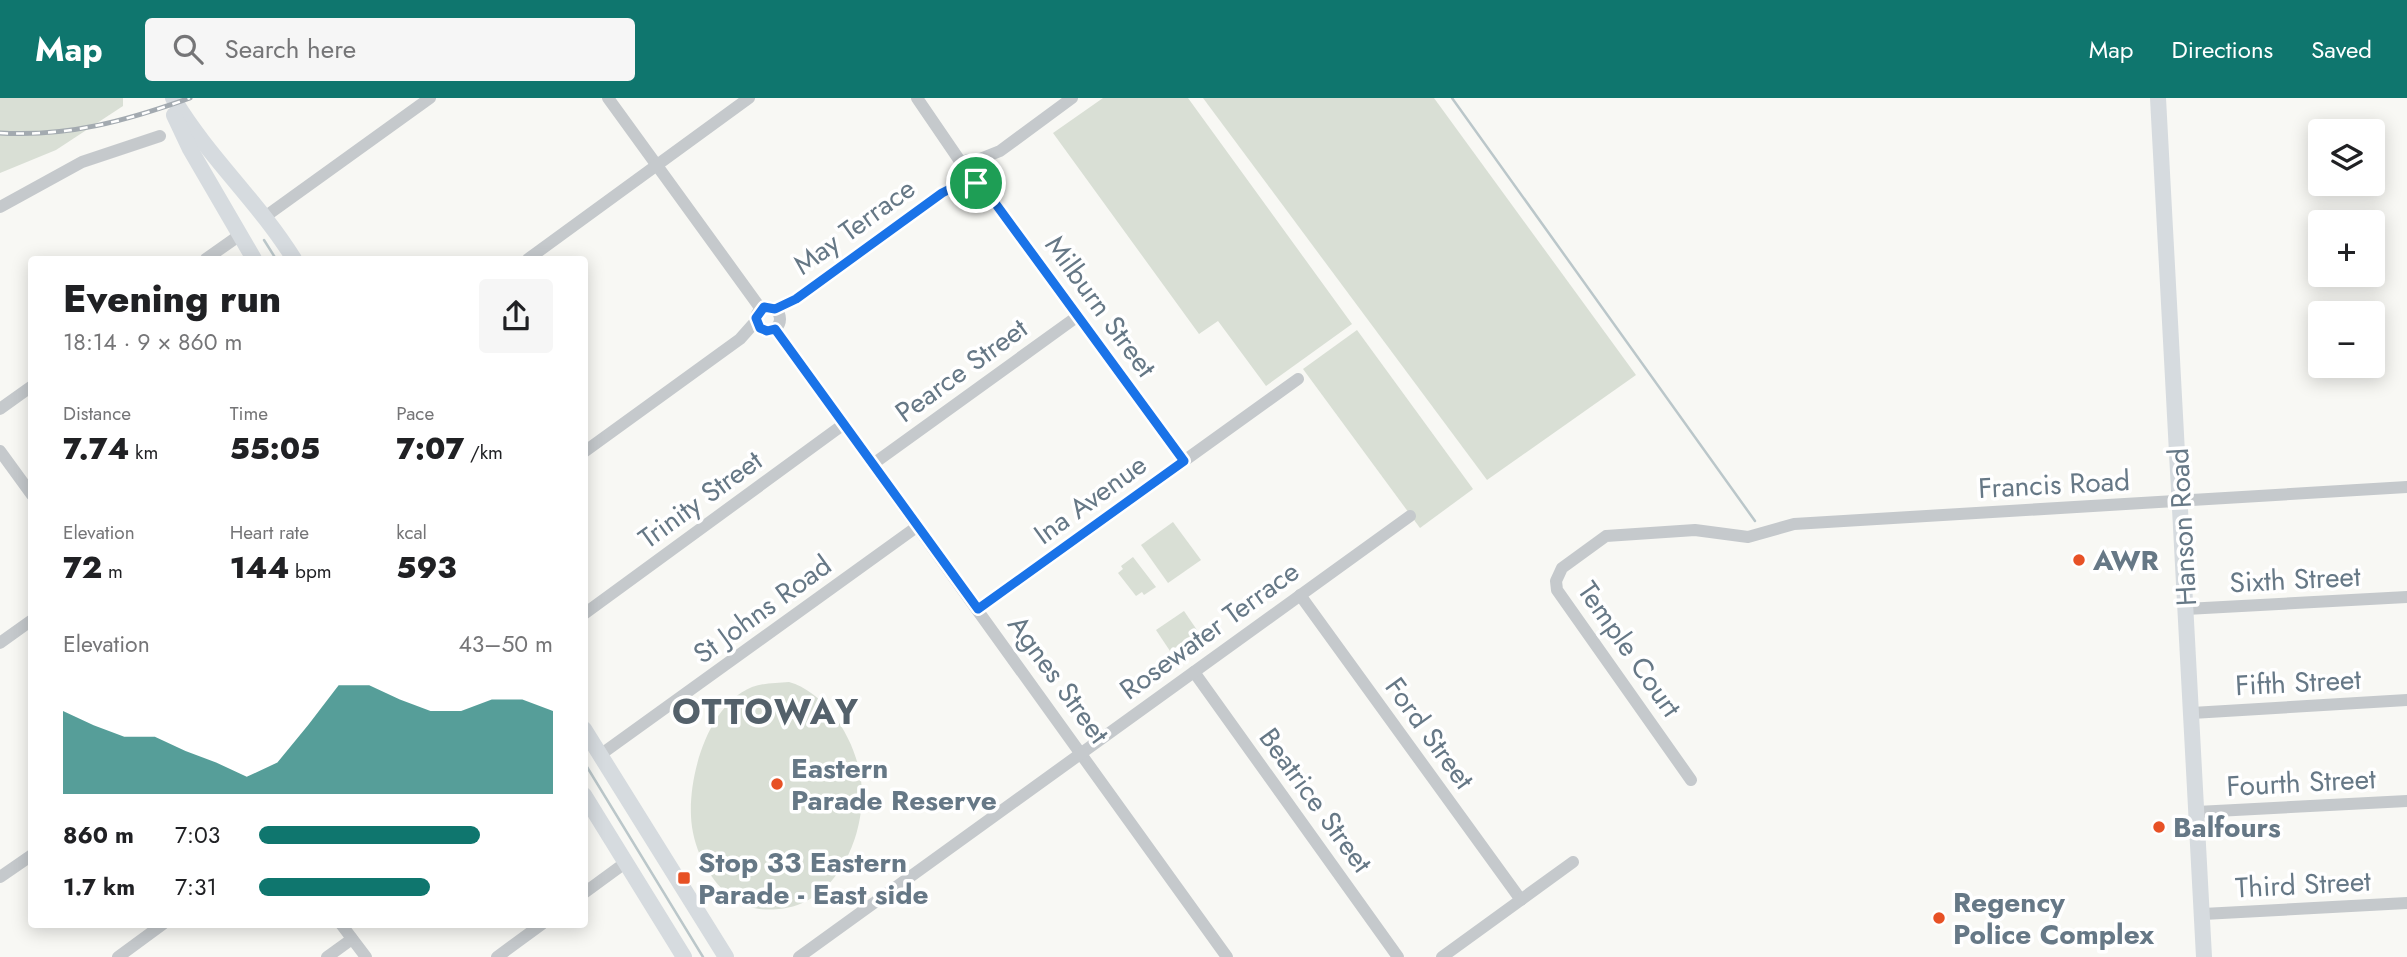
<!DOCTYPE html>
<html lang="en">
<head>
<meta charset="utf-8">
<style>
  :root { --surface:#fff; --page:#f6f6f6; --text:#202124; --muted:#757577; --accent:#0f766e }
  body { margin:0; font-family:Jost,sans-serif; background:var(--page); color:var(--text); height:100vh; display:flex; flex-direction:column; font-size:26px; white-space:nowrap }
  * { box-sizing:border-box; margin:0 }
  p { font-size:23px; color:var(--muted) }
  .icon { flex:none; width:38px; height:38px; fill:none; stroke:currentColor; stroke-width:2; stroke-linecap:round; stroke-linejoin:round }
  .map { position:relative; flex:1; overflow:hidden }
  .drawer { position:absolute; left:28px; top:158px; width:560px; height:672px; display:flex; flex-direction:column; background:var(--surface); border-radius:7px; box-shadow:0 4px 18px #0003 }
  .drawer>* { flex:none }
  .tools { position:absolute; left:2308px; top:21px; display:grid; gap:14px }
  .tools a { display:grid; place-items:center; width:77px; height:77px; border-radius:7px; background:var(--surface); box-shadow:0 4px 18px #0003; font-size:35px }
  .pin { position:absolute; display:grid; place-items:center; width:60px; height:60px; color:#fff; margin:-30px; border:4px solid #fff; border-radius:50%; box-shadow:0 2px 7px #0007 }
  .round { display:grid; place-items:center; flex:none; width:74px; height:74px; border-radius:7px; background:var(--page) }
  .summary { display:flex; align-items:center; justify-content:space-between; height:119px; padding:0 35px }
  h1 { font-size:38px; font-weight:800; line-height:52px }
  .metrics { display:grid; grid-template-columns:repeat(3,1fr); gap:10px; height:119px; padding:7px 35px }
  .metrics div { display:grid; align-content:center }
  .metrics b { font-size:30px; font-weight:800 }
  .metrics small { font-size:19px; font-weight:400 }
  .metrics p { font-size:19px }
  .chart { height:196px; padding:14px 35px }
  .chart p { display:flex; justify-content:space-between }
  .chart svg { width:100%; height:126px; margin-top:7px; fill:var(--accent); opacity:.7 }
  ul { padding:0 35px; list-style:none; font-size:23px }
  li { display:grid; grid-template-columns:112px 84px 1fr; align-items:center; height:52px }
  li i { height:18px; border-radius:9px; background:var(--accent) }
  header { display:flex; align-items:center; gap:42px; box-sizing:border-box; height:98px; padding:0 35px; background:var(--accent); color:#fff }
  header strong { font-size:33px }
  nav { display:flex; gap:38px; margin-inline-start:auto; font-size:24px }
  .search { width:490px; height:63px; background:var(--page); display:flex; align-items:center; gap:18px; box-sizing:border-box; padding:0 24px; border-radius:7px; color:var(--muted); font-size:26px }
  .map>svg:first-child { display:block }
  .green { fill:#d9dfd5 }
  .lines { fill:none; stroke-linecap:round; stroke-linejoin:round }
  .stream { stroke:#bbc7ca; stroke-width:2.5 }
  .minor { stroke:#c5c9cc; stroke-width:12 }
  .major { stroke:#d6dbdf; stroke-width:16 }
  .rail-casing { stroke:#a3aab0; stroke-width:5 }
  .rail { stroke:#fff; stroke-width:2.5; stroke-dasharray:8; stroke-linecap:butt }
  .route-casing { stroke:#fff; stroke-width:14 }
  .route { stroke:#1a73e8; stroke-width:9 }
  .poi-dot { fill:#e75125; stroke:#fff; stroke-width:2.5 }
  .labels { text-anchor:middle; stroke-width:7; stroke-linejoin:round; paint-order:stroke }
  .street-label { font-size:28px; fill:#667886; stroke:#fff }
  .poi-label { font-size:28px; font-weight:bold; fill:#667886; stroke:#fff; text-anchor:start }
  .district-label { font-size:35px; font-weight:bold; letter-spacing:2px; fill:#54616b; stroke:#fff }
</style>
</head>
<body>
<header>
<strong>Map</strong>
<div class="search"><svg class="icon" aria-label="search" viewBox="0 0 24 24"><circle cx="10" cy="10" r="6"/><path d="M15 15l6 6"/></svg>Search here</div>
<nav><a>Map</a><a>Directions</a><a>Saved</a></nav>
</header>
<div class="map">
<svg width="2407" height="859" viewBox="0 0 2407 859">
  <rect width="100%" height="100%" fill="#f8f8f4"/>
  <g class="green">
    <path d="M 0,0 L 123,0 L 123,8 L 56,52 L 0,75 Z"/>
    <path d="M 1103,0 L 1188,0 L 1352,226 L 1266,288 L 1218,223 L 1199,236 L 1053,35 Z"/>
    <path d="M 1203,0 L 1434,0 L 1636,277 L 1487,382 Z"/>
    <path d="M 1357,232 L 1473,391 L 1420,430 L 1303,271 Z"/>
    <path d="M 1173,424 L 1201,462 L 1168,485 L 1141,447 Z"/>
    <path d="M 1133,459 L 1156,489 L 1144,497 L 1142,494 L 1136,498 L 1118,475 L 1123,471 L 1121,468 Z"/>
    <path d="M 1184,513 L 1199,535 L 1170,553 L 1156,532 Z"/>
    <path d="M 789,584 C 824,594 851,635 859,671 C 872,725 841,806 779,811 C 759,813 746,810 730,798 C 707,780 692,747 691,718 C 689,676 708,607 752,589 C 763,585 776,585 789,584 Z"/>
  </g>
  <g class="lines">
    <g class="stream">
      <path d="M 1452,0 L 1755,423"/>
      <path d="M 264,142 L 276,161"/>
      <path d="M 584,664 L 703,859"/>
    </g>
    <g class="minor">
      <path d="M 608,0 L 761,211"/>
      <path d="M 917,0 L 962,66"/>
      <circle cx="970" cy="74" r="12"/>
      <path d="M 975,63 L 1000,53 L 1072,0"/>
      <path d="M 979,83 L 1184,363"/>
      <path d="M 0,109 L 82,64 L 160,38"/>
      <path d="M 266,118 L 430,0"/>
      <path d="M 206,161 L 240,137"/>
      <path d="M 528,161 L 749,0"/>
      <circle cx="768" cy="221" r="12"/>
      <path d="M 775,211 L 796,201 L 942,95 L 964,84"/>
      <path d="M 775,231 L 1227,859"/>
      <path d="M 0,311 L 32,288"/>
      <path d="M 0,353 L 32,397"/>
      <path d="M 584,354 L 740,241 L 756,223"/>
      <path d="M 873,366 L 1078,218"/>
      <path d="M 1300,497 L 1521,802"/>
      <path d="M 978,511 L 1298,281"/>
      <path d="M 2186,511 L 2407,499"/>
      <path d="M 584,516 L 844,326"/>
      <path d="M 0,545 L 32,522"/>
      <path d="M 1194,574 L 1398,859"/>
      <path d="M 2192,615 L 2407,602"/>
      <path d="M 600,657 L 918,428"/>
      <path d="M 1691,682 L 1557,492 L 1556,483 L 1562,470 L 1606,438 L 1695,432 L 1748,439 L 1794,426 L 2407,389"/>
      <path d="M 2197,714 L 2407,703"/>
      <path d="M 0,779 L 32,757"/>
      <path d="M 584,795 L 625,765"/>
      <path d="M 2203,816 L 2407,805"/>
      <path d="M 341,826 L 366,859"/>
      <path d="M 118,859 L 163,826"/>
      <path d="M 327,859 L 352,841"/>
      <path d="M 497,859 L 542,826"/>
      <path d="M 799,859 L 1410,418"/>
      <path d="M 1442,859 L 1573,764"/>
    </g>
    <g class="major">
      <path d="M 173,0 C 208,59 258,103 294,161"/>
      <path d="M 2158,0 L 2204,859"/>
      <path d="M 174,17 L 190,51 L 254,161"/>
      <path d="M 584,631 L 726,859"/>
      <path d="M 584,697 L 684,859"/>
    </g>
    <defs>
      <path id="rail" d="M 0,35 C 68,39 126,23 190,0"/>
    </defs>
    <use href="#rail" class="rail-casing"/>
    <use href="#rail" class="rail"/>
  </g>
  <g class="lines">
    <defs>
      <path id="route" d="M 979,83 L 1184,363 L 978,511 L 775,231 L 767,233 L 760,230 L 756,220 L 764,209 L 775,211 L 796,201 L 942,95 L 964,84 L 972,86 Z"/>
    </defs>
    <use href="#route" class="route-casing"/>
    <use href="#route" class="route"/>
  </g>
  <g class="poi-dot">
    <circle cx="2079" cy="462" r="7"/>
    <circle cx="777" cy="686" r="7"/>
    <circle cx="2159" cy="729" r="7"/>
    <rect x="677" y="773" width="14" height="14" rx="3.5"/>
    <circle cx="1939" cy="820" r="7"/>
  </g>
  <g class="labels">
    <g class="street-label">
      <text transform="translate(854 128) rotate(-36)" y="10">May Terrace</text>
      <text transform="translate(1101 208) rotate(54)" y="10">Milburn Street</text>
      <text transform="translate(961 272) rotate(-36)" y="10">Pearce Street</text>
      <text transform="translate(2054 386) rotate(-3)" y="10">Francis Road</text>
      <text transform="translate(700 401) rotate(-36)" y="10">Trinity Street</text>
      <text transform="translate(1090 401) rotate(-36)" y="10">Ina Avenue</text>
      <text transform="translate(2182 429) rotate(-93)" y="10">Hanson Road</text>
      <text transform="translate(2295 481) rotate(-3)" y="10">Sixth Street</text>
      <text transform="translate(762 511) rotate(-36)" y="10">St Johns Road</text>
      <text transform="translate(1209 532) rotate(-36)" y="10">Rosewater Terrace</text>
      <text transform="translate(1630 551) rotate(55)" y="10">Temple Court</text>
      <text transform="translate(1059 581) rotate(54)" y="10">Agnes Street</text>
      <text transform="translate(2298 584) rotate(-3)" y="10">Fifth Street</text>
      <text transform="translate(1430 635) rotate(54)" y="10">Ford Street</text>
      <text transform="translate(2301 684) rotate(-3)" y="10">Fourth Street</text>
      <text transform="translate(1316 702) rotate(54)" y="10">Beatrice Street</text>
      <text transform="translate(2303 786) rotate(-3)" y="10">Third Street</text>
    </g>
    <g class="poi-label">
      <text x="2093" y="472">AWR</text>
      <text x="791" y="680">Eastern<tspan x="791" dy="32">Parade Reserve</tspan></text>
      <text x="2173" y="739">Balfours</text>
      <text x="698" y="774">Stop 33 Eastern<tspan x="698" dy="32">Parade - East side</tspan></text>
      <text x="1953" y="814">Regency<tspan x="1953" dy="32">Police Complex</tspan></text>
    </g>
    <g class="district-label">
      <text x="766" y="626">OTTOWAY</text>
    </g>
  </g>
</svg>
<div class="tools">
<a><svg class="icon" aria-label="layers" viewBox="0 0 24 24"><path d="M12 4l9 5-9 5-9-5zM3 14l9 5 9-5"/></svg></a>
<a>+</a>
<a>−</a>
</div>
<div class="pin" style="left:976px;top:85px;background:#1e9e55"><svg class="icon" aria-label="arrive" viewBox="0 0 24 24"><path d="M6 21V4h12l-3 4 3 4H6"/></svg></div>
<section class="drawer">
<div class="summary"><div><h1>Evening run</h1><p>18:14 · 9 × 860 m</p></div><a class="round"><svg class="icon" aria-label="share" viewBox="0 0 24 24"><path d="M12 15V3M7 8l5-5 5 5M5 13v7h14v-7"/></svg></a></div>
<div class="metrics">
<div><p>Distance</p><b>7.74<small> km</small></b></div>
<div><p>Time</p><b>55:05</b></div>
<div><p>Pace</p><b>7:07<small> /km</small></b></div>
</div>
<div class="metrics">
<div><p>Elevation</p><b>72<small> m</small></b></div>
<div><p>Heart rate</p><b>144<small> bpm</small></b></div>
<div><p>kcal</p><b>593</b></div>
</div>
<div class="chart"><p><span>Elevation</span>43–50 m</p>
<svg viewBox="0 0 160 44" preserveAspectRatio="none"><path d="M0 44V15L10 20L20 24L30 24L40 29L50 33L60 38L70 33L80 20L90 6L100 6L110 11L120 15L130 15L140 11L150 11L160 15V44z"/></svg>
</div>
<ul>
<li><b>860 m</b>7:03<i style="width:75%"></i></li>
<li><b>1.7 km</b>7:31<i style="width:58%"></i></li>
</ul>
</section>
</div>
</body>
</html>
